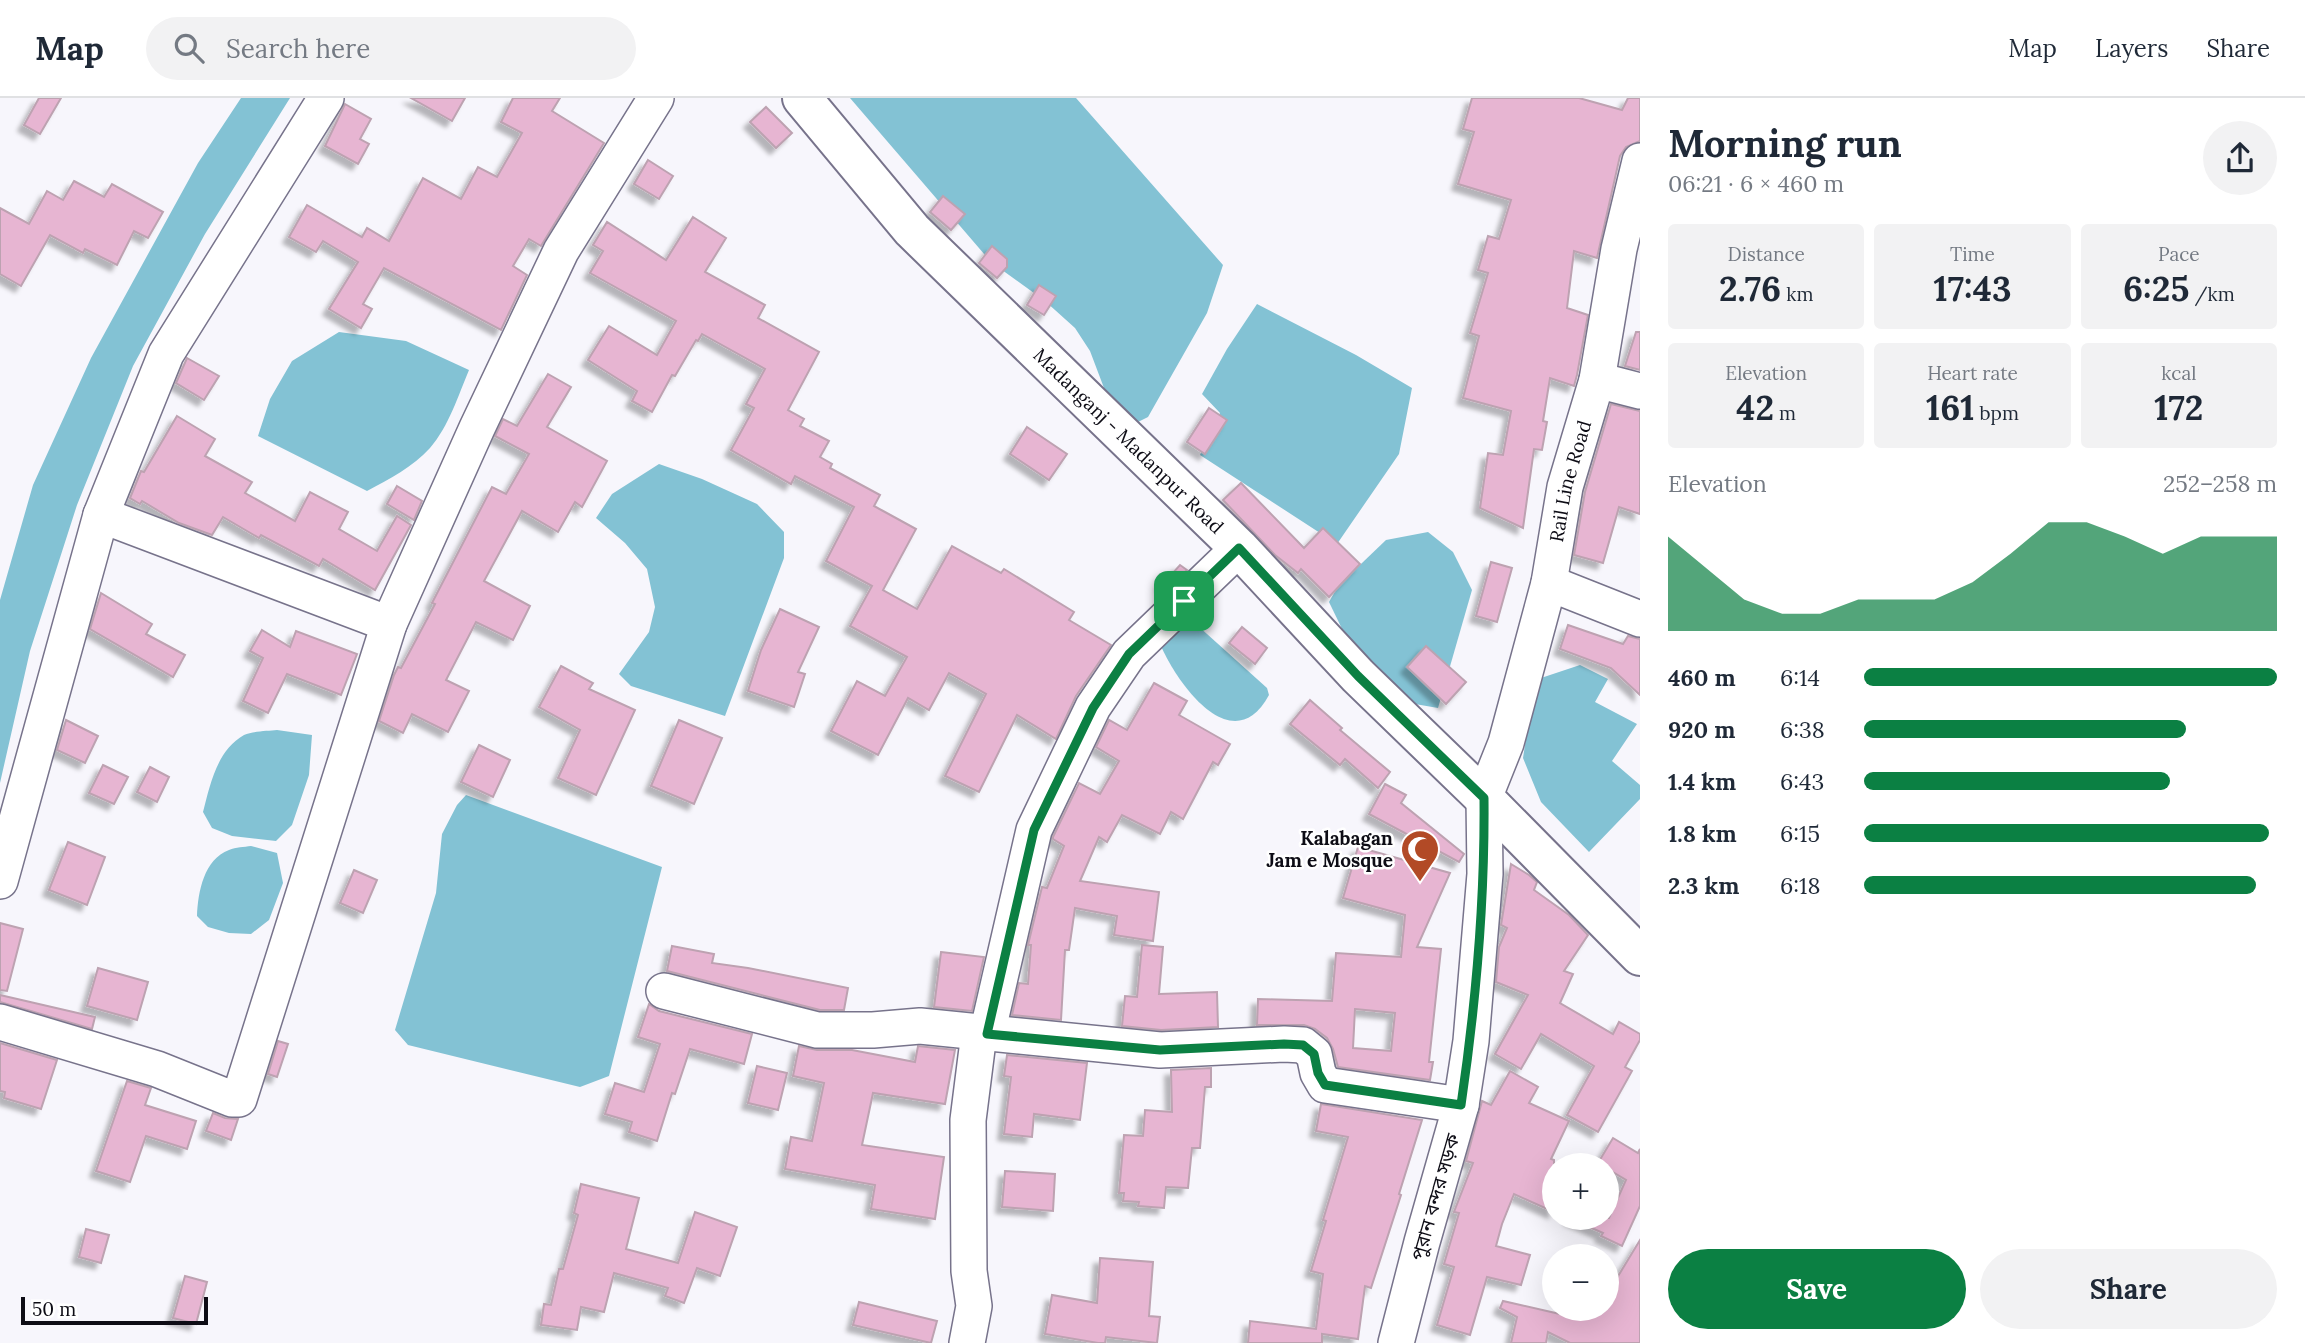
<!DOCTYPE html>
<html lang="en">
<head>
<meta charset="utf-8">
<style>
  :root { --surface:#fff; --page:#f2f2f3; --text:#1f2937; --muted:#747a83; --line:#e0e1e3; --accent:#0b8043 }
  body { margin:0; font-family:Lora,"Noto Sans Bengali",serif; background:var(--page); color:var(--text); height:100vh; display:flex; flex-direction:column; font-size:26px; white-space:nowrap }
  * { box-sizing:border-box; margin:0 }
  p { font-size:23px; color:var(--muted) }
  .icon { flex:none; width:38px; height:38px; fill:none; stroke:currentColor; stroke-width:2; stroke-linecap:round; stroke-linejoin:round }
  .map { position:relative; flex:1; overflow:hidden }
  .sheet { display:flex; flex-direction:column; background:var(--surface); width:665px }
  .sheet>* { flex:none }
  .controls { position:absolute; left:1542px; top:1055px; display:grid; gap:14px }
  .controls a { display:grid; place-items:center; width:77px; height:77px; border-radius:50%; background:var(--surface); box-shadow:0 7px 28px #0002; font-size:35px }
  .scale { position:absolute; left:21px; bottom:18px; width:187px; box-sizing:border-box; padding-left:7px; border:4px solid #0d0c15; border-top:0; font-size:19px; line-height:24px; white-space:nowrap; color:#0d0c15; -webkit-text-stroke:5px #fff; paint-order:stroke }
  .pin { position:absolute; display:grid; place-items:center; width:60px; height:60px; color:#fff; margin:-30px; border-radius:14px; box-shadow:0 4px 10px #0006 }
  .round { display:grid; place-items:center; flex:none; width:74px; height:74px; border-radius:37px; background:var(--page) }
  .summary { display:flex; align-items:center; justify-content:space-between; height:119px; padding:0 28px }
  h1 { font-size:38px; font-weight:800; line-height:52px }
  .stats { display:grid; grid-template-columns:repeat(3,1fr); gap:10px; height:119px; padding:7px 28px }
  .stats div { display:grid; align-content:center; border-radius:7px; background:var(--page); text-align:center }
  .stats b { font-size:35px; font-weight:800 }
  .stats small { font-size:19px; font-weight:400 }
  .stats p { font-size:19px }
  .chart { height:196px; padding:14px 28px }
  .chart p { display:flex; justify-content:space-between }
  .chart svg { width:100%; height:126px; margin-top:7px; fill:var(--accent); opacity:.7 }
  .primary-button { display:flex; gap:14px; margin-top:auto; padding:14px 28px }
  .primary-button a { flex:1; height:80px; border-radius:42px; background:var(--accent); color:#fff; font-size:28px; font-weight:800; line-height:80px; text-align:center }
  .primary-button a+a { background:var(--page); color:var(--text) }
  ul { padding:0 28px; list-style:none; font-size:23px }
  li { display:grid; grid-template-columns:112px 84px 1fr; align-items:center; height:52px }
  li i { height:18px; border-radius:9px; background:var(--accent) }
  header { display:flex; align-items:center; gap:42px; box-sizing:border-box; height:98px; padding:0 35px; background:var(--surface); border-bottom:2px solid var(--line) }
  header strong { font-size:33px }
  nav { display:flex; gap:38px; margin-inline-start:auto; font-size:24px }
  .search { width:490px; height:63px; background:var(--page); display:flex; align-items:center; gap:18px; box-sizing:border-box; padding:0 24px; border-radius:38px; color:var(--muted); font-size:26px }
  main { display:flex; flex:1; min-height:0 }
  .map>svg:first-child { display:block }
  .water { fill:#83c2d4 }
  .building { fill:#e7b5d2; stroke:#bda2b1; stroke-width:2; fill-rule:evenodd; filter:url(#shadow) }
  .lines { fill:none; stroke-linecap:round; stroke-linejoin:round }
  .minor-casing { stroke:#77738b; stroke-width:38 }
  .major-casing { stroke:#77738b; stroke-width:42 }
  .minor { stroke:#fff; stroke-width:35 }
  .major { stroke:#fff; stroke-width:38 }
  .route-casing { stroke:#fff; stroke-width:14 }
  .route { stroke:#0b8043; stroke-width:9 }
  .labels { text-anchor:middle; stroke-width:5; stroke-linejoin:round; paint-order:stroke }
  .street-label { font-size:19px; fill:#0d0c15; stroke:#fff }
  .poi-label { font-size:19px; font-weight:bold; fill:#0d0c15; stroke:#fff; text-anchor:end }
</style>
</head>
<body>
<header>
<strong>Map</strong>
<div class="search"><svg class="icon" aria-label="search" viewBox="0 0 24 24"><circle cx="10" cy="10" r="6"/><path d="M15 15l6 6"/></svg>Search here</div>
<nav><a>Map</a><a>Layers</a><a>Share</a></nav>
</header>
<main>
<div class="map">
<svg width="1640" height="1245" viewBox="0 0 1640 1245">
  <defs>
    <filter id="shadow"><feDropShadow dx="-6" dy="6" stdDeviation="2" flood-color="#0004"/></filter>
  </defs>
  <rect width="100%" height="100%" fill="#f7f6fc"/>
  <g class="water">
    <path d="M 241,0 L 290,0 L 205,136 L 133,268 L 77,407 L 30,553 L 0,685 L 0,502 L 33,387 L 91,260 L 198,65 Z"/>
    <path d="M 850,0 L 1076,0 L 1223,167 L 1207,215 L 1148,319 L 1134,326 L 1104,290 L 1090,253 L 1075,230 L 1045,203 L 991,164 Z"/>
    <path d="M 1257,206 L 1356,257 L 1412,290 L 1399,356 L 1337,446 L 1200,357 L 1220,315 L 1202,296 L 1227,251 Z"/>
    <path d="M 339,234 L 406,243 L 469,272 C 458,298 449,328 430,350 C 413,369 389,381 367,393 L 258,338 L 270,301 L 292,263 Z"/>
    <path d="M 659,366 L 702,381 L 757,406 L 784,434 L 784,460 L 725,618 L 631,588 L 619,576 L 649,534 L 655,509 L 647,471 L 625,445 L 596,420 L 612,396 Z"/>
    <path d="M 1428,434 L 1453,454 L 1472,492 L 1438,610 L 1415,606 L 1365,567 L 1344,535 L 1329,504 L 1338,488 L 1386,442 Z"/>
    <path d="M 1187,518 L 1267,590 L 1269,597 C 1233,663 1178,587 1161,548 Z"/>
    <path d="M 1580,567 L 1608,581 L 1595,604 L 1637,626 L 1612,663 L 1640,687 L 1640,701 L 1589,754 L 1541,704 L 1523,660 L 1535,582 Z"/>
    <path d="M 277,632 L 312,637 L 309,677 L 292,727 L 276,743 L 232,738 L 212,730 L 203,714 C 210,687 217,652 244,637 C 253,633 268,633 277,632 Z"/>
    <path d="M 466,697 L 662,769 L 609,978 L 580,989 L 408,947 L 395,932 L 436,795 L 442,736 L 457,707 Z"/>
    <path d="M 251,748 L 277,755 L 283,785 L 269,822 L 251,836 L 229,835 L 208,829 L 197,818 C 198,794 204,761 229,752 C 236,749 244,749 251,748 Z"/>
  </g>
  <g class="building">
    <path d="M 39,0 L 61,0 L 40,36 L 24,27 Z"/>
    <path d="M 411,0 L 465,0 L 452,23 Z"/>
    <path d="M 513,0 L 560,0 L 552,13 L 604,45 L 541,148 L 529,141 L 513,168 L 527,177 L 501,232 L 384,170 L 363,206 L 372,211 L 361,230 L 329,211 L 358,164 L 323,143 L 316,154 L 289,139 L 307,107 L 362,139 L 367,130 L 389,143 L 423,80 L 461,101 L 478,69 L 497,79 L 522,35 L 501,24 Z"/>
    <path d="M 1472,0 L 1579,0 L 1622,12 L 1628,0 L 1640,0 L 1640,43 L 1626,49 L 1620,58 L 1597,160 L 1574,153 L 1567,210 L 1588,217 L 1577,277 L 1574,288 L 1550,280 L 1543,323 L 1547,324 L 1542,352 L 1534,351 L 1523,430 L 1480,410 L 1488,355 L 1503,357 L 1511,313 L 1463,300 L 1479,238 L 1470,235 L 1488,175 L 1478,172 L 1488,138 L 1499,141 L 1511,102 L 1458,86 L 1474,34 L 1463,31 Z"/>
    <path d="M 345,6 L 371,21 L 360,41 L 369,46 L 358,66 L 325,48 Z"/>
    <path d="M 766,9 L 792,35 L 776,50 L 750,24 Z"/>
    <path d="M 648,62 L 673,78 L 659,101 L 634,86 Z"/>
    <path d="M 74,83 L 104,99 L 112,86 L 163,114 L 148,140 L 134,133 L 117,167 L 85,151 L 83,155 L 50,137 L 21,188 L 0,176 L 0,110 L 29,126 L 47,93 L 63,102 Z"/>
    <path d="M 943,98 L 965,116 L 951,132 L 930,114 Z"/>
    <path d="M 693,119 L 726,140 L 705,174 L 765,207 L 758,220 L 819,254 L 788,312 L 804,321 L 800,328 L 829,343 L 820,359 L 832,366 L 830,370 L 880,397 L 874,408 L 916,431 L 883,492 L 917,511 L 952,448 L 1001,475 L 1004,471 L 1074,514 L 1069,522 L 1111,547 L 1076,598 L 1056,641 L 1017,617 L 979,694 L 945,678 L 986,596 L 949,575 L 929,612 L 908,600 L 878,657 L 831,633 L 857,583 L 885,598 L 907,559 L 850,528 L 872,488 L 826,463 L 854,409 L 795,378 L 791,386 L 731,352 L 754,310 L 746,306 L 765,271 L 702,236 L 698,243 L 696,242 L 675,278 L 672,277 L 652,314 L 632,303 L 637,293 L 588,262 L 609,228 L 657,257 L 676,223 L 590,175 L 603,153 L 593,147 L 607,124 L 666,162 Z"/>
    <path d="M 992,148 L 1007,161 L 1007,169 L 997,180 L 979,165 Z"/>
    <path d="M 1039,187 L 1056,198 L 1044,217 L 1027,207 Z"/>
    <path d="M 1636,234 L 1640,234 L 1640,272 L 1625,268 Z"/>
    <path d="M 187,260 L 219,278 L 204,302 L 176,285 Z"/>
    <path d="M 548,276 L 571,289 L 547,329 L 607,363 L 582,409 L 575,404 L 558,434 L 522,413 L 484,483 L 530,508 L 513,542 L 476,524 L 446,582 L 469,593 L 448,634 L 412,616 L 403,635 L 379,623 L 394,577 L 398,569 L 401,570 L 435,506 L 432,505 L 492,389 L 506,396 L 529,356 L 495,338 L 503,321 L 517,328 Z"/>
    <path d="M 1611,306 L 1640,313 L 1640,416 L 1619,409 L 1603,465 L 1574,457 L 1585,394 Z"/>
    <path d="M 1209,310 L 1227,322 L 1205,356 L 1187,344 Z"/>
    <path d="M 177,318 L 215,341 L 205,358 L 252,384 L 245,395 L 295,423 L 310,394 L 348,414 L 339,431 L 377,453 L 397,418 L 411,427 L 375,492 L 323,461 L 319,468 L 261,437 L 259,440 L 223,419 L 212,437 L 179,425 L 142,403 L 140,406 L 130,400 L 141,373 L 144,374 Z"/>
    <path d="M 1027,329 L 1067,356 L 1049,382 L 1010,356 Z"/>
    <path d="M 1241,385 L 1304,450 L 1323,430 L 1360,466 L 1329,499 L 1301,471 L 1298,475 L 1275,457 L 1223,402 Z"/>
    <path d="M 397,388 L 422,403 L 414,422 L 387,406 Z"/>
    <path d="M 1491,464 L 1512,470 L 1497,524 L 1476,518 Z"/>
    <path d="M 1180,467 L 1187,472 L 1167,491 L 1162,487 Z"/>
    <path d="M 101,495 L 152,526 L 146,536 L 185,557 L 173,579 L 90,531 Z"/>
    <path d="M 780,511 L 819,529 L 798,574 L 805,576 L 794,609 L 748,593 L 761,552 Z"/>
    <path d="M 1568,527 L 1623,546 L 1628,538 L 1640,541 L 1640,597 L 1611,570 L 1560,551 Z"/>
    <path d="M 1242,529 L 1267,550 L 1255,566 L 1229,545 Z"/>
    <path d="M 262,532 L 290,549 L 296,533 L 357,556 L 341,597 L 287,576 L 268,615 L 243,603 L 263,560 L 250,553 Z"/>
    <path d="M 1426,548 L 1466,584 L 1446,606 L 1407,569 Z"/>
    <path d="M 561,568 L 593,585 L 589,591 L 635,612 L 596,697 L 558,680 L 580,632 L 539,609 Z"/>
    <path d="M 1154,585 L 1187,603 L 1179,617 L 1230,646 L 1218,667 L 1213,664 L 1183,721 L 1171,714 L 1160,736 L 1122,717 L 1107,744 L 1099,739 L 1080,783 L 1159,794 L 1153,843 L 1114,837 L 1117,818 L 1075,810 L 1069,852 L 1065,852 L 1061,922 L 1012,917 L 1019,885 L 1028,886 L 1031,847 L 1028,847 L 1042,789 L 1047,790 L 1064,748 L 1053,741 L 1053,739 L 1079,685 L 1100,696 L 1119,663 L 1096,649 L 1109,622 L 1127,632 Z"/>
    <path d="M 1310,602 L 1342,630 L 1340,632 L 1390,674 L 1378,690 L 1345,661 L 1340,667 L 1290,626 Z"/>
    <path d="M 66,622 L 98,638 L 85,665 L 57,652 Z"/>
    <path d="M 679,622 L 722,640 L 694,706 L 651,688 Z"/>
    <path d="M 479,647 L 510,662 L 493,699 L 461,684 Z"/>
    <path d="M 103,667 L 128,679 L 114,706 L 89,695 Z"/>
    <path d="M 150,669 L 169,679 L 157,704 L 137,694 Z"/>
    <path d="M 1385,686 L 1406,697 L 1401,705 L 1464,756 L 1459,764 L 1369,716 Z"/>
    <path d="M 68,744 L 105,759 L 87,807 L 49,792 Z"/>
    <path d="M 1358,749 L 1450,775 L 1417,849 L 1441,851 L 1429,964 L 1433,964 L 1430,982 L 1338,969 L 1333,951 L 1327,940 L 1315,931 L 1304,927 L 1257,927 L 1258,901 L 1332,903 L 1336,855 L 1401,859 L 1405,817 L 1343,800 ZM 1355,911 L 1395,915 L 1391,953 L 1353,950 Z"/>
    <path d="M 1511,766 L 1529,777 L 1537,784 L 1534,792 L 1569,817 L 1588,837 L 1564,873 L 1573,876 L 1560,905 L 1613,936 L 1619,924 L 1640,936 L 1640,942 L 1625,969 L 1632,973 L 1598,1034 L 1567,1017 L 1594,968 L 1541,936 L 1521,971 L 1495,956 L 1528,897 L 1496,884 L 1499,849 L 1507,830 L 1501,827 Z"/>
    <path d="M 354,772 L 377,782 L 363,815 L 340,805 Z"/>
    <path d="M 0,825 L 23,831 L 7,893 L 0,892 Z"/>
    <path d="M 1142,847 L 1163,849 L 1159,896 L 1217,894 L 1218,929 L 1161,932 L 1122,928 L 1125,898 L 1137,899 Z"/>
    <path d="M 672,848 L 714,856 L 712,865 L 748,870 L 848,890 L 844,912 L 820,912 L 667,873 Z"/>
    <path d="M 941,854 L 984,859 L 972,913 L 934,909 Z"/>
    <path d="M 98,870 L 148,884 L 137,922 L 87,908 Z"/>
    <path d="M 0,897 L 95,919 L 92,931 L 0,904 Z"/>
    <path d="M 649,906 L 659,913 L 752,936 L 744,966 L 690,951 L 675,996 L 672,995 L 657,1043 L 629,1034 L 632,1024 L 605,1016 L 615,985 L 644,994 L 660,946 L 638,939 Z"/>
    <path d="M 278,943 L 288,946 L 277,979 L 268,976 Z"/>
    <path d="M 0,945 L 57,962 L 41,1011 L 4,1000 L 5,994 L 0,993 Z"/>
    <path d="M 799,948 L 817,952 L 852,952 L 915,964 L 918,948 L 955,952 L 945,1006 L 873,995 L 862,1047 L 944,1059 L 935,1121 L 871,1111 L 875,1087 L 785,1071 L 791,1039 L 812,1043 L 824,985 L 793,978 Z"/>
    <path d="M 1007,957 L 1087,965 L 1080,1022 L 1034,1016 L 1032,1039 L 1004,1036 L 1011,979 L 1004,978 Z"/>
    <path d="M 757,968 L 787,975 L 778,1012 L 748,1005 Z"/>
    <path d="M 1211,970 L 1211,989 L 1205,989 L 1200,1050 L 1192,1050 L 1188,1090 L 1166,1089 L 1164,1110 L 1138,1108 L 1139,1104 L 1123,1103 L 1124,1095 L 1119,1095 L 1124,1037 L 1143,1038 L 1145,1012 L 1172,1014 L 1171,972 Z"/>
    <path d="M 1510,973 L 1538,989 L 1529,1005 L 1569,1023 L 1551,1061 L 1554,1062 L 1554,1114 L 1514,1096 L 1502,1126 L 1496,1148 L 1530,1157 L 1521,1187 L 1487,1179 L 1470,1237 L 1437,1227 L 1454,1169 L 1444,1166 L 1459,1115 L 1454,1114 L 1473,1065 L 1466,1063 L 1482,1003 L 1491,1007 Z"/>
    <path d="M 127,983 L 151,990 L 145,1007 L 196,1023 L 187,1051 L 146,1038 L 130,1084 L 96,1073 Z"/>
    <path d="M 1321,1006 L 1422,1022 L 1399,1096 L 1401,1097 L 1371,1190 L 1365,1188 L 1358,1241 L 1322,1236 L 1322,1245 L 1248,1245 L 1250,1223 L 1316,1231 L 1323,1176 L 1311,1173 L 1326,1123 L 1323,1122 L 1348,1039 L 1316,1033 Z"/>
    <path d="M 213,1015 L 225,1020 L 238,1021 L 231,1042 L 206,1033 Z"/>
    <path d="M 1613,1040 L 1638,1055 L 1640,1051 L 1640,1108 L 1622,1148 L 1601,1138 L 1603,1135 L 1569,1120 L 1609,1120 L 1626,1082 L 1606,1070 L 1606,1068 L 1598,1065 Z"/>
    <path d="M 1005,1073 L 1055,1076 L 1053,1113 L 1002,1109 Z"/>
    <path d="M 581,1086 L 639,1100 L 626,1151 L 678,1165 L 695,1114 L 737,1129 L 720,1178 L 697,1170 L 684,1205 L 665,1198 L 668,1190 L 614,1175 L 604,1214 L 581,1209 L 577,1232 L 541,1227 L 544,1206 L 551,1207 L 559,1171 L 563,1171 L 578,1117 L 574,1115 Z"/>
    <path d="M 86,1131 L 109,1137 L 101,1165 L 79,1159 Z"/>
    <path d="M 1640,1142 L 1640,1245 L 1570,1245 L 1548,1234 L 1546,1245 L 1511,1245 L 1517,1219 L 1500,1210 L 1503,1203 L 1573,1219 L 1577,1211 L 1606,1211 L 1606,1198 Z"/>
    <path d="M 1100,1160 L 1153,1164 L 1149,1218 L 1160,1219 L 1157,1245 L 1106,1239 L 1105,1245 L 1098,1245 L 1045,1236 L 1052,1197 L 1097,1205 Z"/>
    <path d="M 185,1178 L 207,1184 L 196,1226 L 173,1220 Z"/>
    <path d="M 859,1204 L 937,1223 L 931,1245 L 853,1227 Z"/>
  </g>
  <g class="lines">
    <defs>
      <g id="minor">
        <path d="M 1597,282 L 1640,293"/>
        <path d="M 101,417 L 389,526"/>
        <path d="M 1549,485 L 1640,521"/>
        <path d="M 0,783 L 101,417 L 166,256 L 326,0"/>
        <path d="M 664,893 L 817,932 L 873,932 L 920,928 L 1160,952 L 1284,946 L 1303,947 L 1314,956 L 1318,975 L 1325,987 L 1461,1007"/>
        <path d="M 0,924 L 157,971 L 232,1001 L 239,1001 L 389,526 L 477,330 L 561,153 L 656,0"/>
        <path d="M 987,936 L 1034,732 L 1093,609 L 1129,556 L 1239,450"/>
        <path d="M 967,1245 L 974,1208 L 969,1173 L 968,1022 L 979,935"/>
        <path id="s1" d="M 1396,1245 L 1422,1144 L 1461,1007 L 1471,943 L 1485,776 L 1484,700 L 1506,645 L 1549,485 L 1565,389 L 1597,282 L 1619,151 L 1640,63"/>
      </g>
      <g id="major">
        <path id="s2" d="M 802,0 L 912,132 L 1239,450 L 1358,578 L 1484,700 L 1640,858"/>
      </g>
    </defs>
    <use href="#minor" class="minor-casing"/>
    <use href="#major" class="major-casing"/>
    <use href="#minor" class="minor"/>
    <use href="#major" class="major"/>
  </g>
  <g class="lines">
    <defs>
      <path id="route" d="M 1239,450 L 1358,578 L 1484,700 C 1485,803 1476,905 1461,1007 L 1325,987 L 1318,975 L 1314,956 L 1303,947 L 1284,946 L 1160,952 L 987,936 L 1034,732 L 1093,610 L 1129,556 Z"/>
    </defs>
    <use href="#route" class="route-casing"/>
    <use href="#route" class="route"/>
  </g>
  <defs>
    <symbol id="mosque-pin" viewBox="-11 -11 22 30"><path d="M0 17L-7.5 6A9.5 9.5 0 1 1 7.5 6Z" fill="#b24a26" stroke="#fff"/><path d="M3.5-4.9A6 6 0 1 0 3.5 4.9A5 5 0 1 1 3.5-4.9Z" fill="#fff"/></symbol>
  </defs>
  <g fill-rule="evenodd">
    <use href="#mosque-pin" x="1398" y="729" width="44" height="60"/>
  </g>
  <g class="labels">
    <g class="street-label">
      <text dy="7" stroke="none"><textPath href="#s2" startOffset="474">Madanganj - Madanpur Road</textPath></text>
      <text dy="7" stroke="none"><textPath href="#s1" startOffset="884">Rail Line Road</textPath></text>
      <text transform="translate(1435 1099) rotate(-74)" y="7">পুরান বন্দর সড়ক</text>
    </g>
    <g class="poi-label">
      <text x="1393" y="747">Kalabagan<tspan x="1393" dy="22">Jam e Mosque</tspan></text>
    </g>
  </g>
</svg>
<div class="controls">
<a>+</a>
<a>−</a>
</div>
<div class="scale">50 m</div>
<div class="pin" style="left:1184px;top:503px;background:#1e9e55"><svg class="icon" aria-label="arrive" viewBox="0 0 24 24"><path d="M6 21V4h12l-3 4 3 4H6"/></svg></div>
</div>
<section class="sheet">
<div class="summary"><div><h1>Morning run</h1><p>06:21 · 6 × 460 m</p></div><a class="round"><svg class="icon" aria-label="share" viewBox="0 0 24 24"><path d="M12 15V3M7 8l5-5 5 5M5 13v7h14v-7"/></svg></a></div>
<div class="stats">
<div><p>Distance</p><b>2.76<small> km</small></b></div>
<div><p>Time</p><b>17:43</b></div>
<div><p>Pace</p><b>6:25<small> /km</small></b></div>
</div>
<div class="stats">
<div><p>Elevation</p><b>42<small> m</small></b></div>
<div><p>Heart rate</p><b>161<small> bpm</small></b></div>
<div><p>kcal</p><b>172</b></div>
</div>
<div class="chart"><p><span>Elevation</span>252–258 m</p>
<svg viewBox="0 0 160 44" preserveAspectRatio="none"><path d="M0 44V11L10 22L20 33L30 38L40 38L50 33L60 33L70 33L80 27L90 17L100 6L110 6L120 11L130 17L140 11L150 11L160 11V44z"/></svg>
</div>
<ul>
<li><b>460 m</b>6:14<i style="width:100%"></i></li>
<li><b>920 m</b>6:38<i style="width:78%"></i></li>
<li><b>1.4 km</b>6:43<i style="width:74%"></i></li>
<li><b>1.8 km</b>6:15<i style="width:98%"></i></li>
<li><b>2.3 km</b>6:18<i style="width:95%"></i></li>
</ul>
<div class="primary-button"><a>Save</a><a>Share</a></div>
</section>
</main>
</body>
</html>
